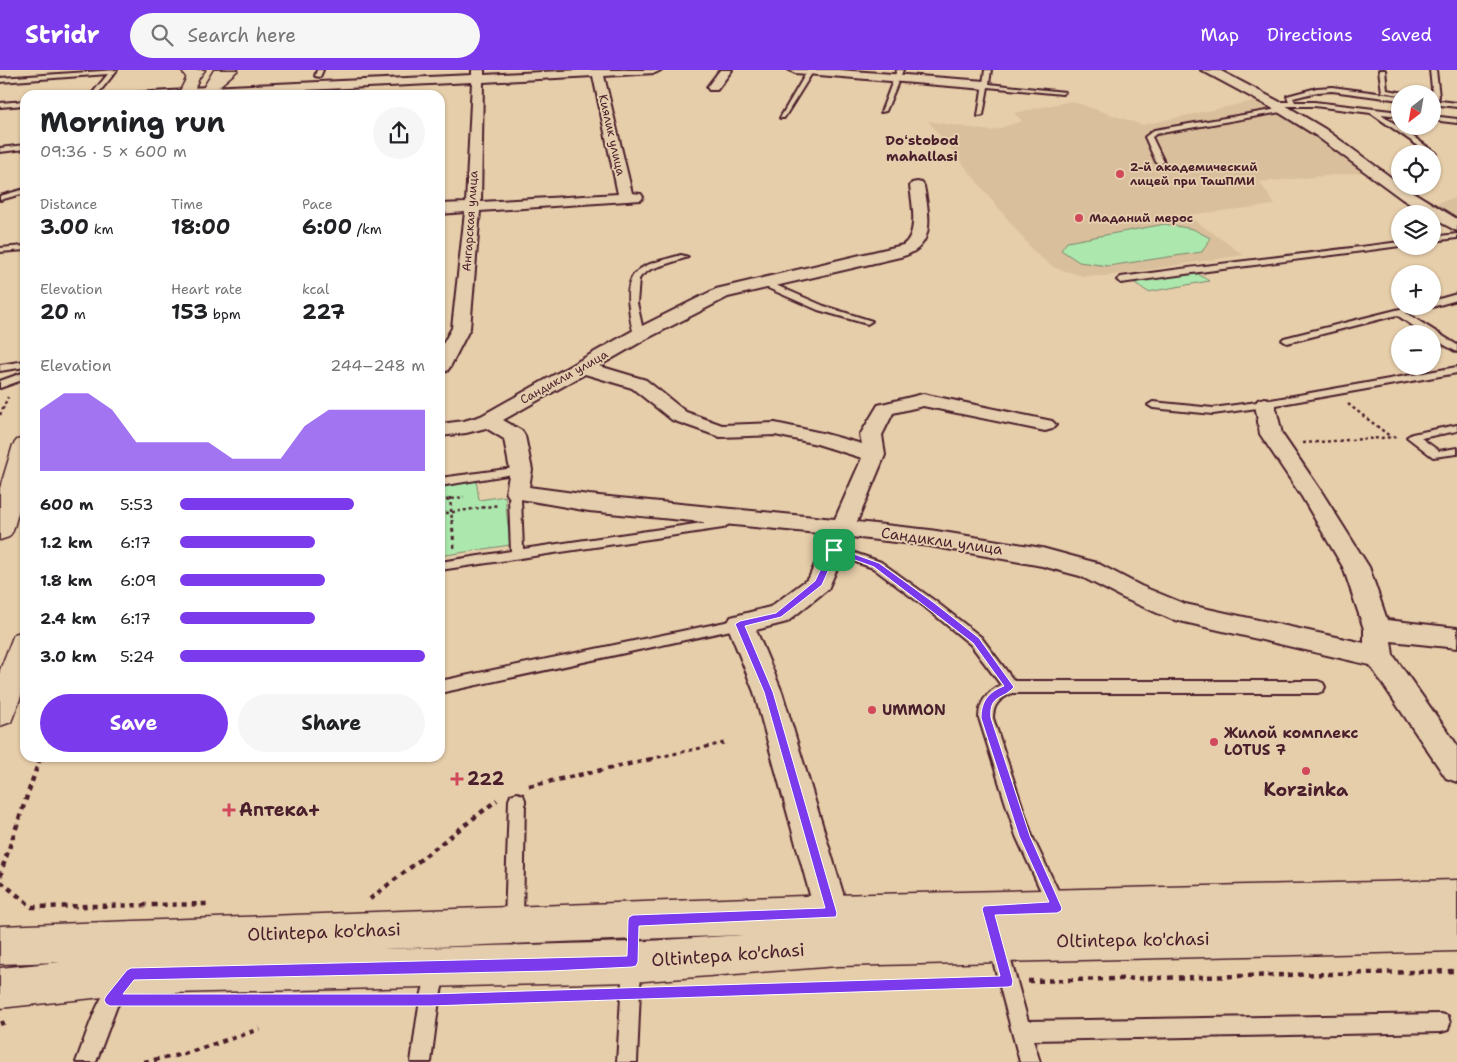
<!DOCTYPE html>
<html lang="en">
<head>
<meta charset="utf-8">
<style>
  :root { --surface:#fff; --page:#f6f6f6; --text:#202124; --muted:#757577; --accent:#7c3aed }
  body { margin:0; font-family:"Shantell Sans",sans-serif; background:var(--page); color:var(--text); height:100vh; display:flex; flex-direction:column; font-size:19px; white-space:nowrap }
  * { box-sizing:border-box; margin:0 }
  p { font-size:16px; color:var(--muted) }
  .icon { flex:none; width:28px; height:28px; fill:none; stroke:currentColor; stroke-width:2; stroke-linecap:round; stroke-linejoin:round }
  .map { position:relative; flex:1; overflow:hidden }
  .sheet { position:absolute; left:20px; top:20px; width:425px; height:672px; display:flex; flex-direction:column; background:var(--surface); border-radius:15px; box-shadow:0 1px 4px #0004 }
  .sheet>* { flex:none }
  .needle { width:32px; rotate:211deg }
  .controls { position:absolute; left:1391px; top:15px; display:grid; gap:10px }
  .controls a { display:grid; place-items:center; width:50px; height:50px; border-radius:50%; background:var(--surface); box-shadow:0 1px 4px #0004; font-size:25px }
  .pin { position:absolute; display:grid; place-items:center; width:42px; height:42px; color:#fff; margin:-21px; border-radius:10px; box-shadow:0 2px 8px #0006 }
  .round { display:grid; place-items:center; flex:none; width:52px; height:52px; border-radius:26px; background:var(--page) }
  .headline { display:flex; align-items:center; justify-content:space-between; height:85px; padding:0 20px }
  h1 { font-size:28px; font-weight:700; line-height:38px }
  .stats { display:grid; grid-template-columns:repeat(3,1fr); gap:8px; height:85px; padding:5px 20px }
  .stats div { display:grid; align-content:center }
  .stats b { font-size:21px; font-weight:700 }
  .stats small { font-size:14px; font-weight:400 }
  .stats p { font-size:14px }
  .chart { height:140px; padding:10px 20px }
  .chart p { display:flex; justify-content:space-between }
  .chart svg { width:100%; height:90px; margin-top:5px; fill:var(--accent); opacity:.7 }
  .cta { display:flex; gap:10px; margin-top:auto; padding:10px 20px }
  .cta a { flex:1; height:58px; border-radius:30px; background:var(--accent); color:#fff; font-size:20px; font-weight:700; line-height:58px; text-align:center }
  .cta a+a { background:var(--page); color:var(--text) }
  ul { padding:0 20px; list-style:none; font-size:16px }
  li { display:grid; grid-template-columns:80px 60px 1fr; align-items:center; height:38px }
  li i { height:12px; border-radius:6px; background:var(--accent) }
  header { display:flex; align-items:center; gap:30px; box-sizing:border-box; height:70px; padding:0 25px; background:var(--accent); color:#fff }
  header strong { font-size:24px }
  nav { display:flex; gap:28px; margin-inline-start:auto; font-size:18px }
  .search { width:350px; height:45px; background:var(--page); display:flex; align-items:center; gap:12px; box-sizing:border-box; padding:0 18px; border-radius:28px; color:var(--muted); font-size:19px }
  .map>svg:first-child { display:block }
  .built { fill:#dabf9c }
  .green { fill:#ace8ad; stroke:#7b846c }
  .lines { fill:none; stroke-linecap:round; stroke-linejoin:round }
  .lane-casing { stroke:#4a1f2b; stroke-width:4 }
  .street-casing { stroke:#4a1f2b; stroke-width:4 }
  .secondary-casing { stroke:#4a1f2b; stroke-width:3 }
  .primary-casing { stroke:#4a1f2b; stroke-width:3 }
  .highway-casing { stroke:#4a1f2b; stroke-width:3 }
  .path-far2 { stroke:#4a1f2b; stroke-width:2.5; stroke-dasharray:3 3; stroke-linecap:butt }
  .path-far1 { stroke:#4a1f2b; stroke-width:3; stroke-dasharray:4 4; stroke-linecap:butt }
  .path { stroke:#4a1f2b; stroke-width:4.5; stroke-dasharray:5 5; stroke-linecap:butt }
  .lane { fill:#e5ceae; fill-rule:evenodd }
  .street { fill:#e5ceae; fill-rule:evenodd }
  .secondary { fill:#e5ceae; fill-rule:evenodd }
  .primary { fill:#e5ceae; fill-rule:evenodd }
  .highway { fill:#e5ceae; fill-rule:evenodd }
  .route { fill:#7c3aed; stroke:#fff; fill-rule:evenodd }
  .poi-dot { fill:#d1495b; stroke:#e5ceae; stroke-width:2 }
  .labels { text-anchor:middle; stroke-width:4; stroke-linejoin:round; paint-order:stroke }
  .far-street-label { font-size:12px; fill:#4a1f2b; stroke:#e5ceae }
  .far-poi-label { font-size:12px; font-weight:bold; fill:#4a1f2b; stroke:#e5ceae; text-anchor:start }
  .far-neighbourhood-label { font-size:14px; font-weight:bold; fill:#4a1f2b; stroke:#e5ceae }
  .street-label { font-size:15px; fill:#4a1f2b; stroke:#e5ceae }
  .poi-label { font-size:15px; font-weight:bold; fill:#4a1f2b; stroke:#e5ceae; text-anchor:start }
  .near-poi-label { font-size:18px; font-weight:bold; fill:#4a1f2b; stroke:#e5ceae; text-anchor:start }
  .near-street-label { font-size:18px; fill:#4a1f2b; stroke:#e5ceae }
</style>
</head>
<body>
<header>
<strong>Stridr</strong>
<div class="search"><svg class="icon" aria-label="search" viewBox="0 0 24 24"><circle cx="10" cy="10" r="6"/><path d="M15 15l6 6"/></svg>Search here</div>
<nav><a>Map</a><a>Directions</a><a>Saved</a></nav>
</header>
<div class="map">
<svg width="1457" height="992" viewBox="0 0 1457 992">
  <rect width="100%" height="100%" fill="#e7ceaa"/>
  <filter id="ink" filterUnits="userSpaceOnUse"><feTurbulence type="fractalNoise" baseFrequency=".02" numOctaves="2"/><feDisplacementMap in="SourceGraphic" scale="10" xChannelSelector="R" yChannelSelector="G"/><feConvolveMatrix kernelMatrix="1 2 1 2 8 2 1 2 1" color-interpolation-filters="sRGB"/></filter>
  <g filter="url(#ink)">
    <g class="built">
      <path d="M 1268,28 L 1317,54 L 1378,101 L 1260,112 L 1275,135 L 1187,145 L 1244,185 L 1107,206 L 1083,206 L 1055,198 L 1035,183 L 928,51 L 991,61 L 1022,51 L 1014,43 L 1071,31 L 1142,55 Z"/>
      <path d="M 1457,127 L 1457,148 L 1428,136 Z"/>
    </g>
    <g class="green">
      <path d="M 1165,154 L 1193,159 L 1210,168 L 1202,182 L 1108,196 L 1079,192 L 1061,180 L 1067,172 Z"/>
      <path d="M 1192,200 L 1209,211 L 1148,222 L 1132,211 Z"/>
      <path d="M 476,409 L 479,430 L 505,426 L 510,475 L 440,486 L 440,415 Z"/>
    </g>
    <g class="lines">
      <defs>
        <g id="lane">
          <path d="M 117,0 L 97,25 L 91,25 L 108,4 L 0,12 L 0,8 Z"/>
          <path d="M 317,0 L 323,0 L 320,7 L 315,6 Z"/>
          <path d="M 808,0 L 814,0 L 784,48 L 780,48 Z"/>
          <path d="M 897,0 L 903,0 L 886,41 L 881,42 Z"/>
          <path d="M 985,0 L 991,0 L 989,14 L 1065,22 L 1062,24 L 988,17 L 983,45 L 978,46 Z"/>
          <path d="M 1379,0 L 1385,0 L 1387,20 L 1411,24 L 1400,25 L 1382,22 Z"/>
          <path d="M 1430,0 L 1436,0 L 1439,27 L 1436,29 L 1433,27 Z"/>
          <path d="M 1332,17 L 1400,26 L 1400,30 L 1332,21 L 1317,22 L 1293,28 L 1295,32 L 1314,32 L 1400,42 L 1400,46 L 1381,44 L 1436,83 L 1433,85 L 1430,84 L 1371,43 L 1314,36 L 1274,36 L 1271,34 L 1274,32 L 1289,32 L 1287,26 L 1317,18 Z"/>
          <path d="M 187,20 L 189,23 L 132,25 L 135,23 Z"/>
          <path d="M 1432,30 L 1457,33 L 1457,37 L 1432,34 Z"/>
          <path d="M 25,31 L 25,35 L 0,37 L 0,33 Z"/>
          <path d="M 1284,38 L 1286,39 L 1286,41 L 1156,64 L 1152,67 L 1164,92 L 1160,94 L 1156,92 L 1145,67 L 1154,60 Z"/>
          <path d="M 1432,46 L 1457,49 L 1457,53 L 1432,50 Z"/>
          <path d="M 25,75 L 25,79 L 0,82 L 0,78 Z"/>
          <path d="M 25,119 L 25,123 L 0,130 L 0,126 Z"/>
          <path d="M 1457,164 L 1457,168 L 1432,171 L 1432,167 Z"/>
          <path d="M 1400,172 L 1400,176 C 1307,189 1214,199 1121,213 L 1117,210 L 1121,207 C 1214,194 1307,184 1400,172 Z"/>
          <path d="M 25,176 L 25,180 L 0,182 L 0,178 Z"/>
          <path d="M 681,185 L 688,187 L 651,199 L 642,205 L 639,209 L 637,233 L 644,265 L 642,267 L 636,267 C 631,258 630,247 629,237 C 623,194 649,195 681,185 Z"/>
          <path d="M 764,210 L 824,236 L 872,251 L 867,254 L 818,240 L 761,215 L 761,211 Z"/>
          <path d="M 1457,224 L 1457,230 L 1432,237 L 1430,236 L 1432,236 L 1432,231 Z"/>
          <path d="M 1412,236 L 1428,236 L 1406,243 L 1457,275 L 1457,282 L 1432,268 L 1432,264 L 1425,264 L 1397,245 L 1287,273 L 1282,270 L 1284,268 Z"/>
          <path d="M 25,291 L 25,297 L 0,301 L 0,295 Z"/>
          <path d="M 1457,297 L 1457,303 L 1265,337 L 1213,344 L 1153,338 L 1148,335 L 1153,332 L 1213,338 L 1265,331 Z"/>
          <path d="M 25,302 L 25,309 L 0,318 L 0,311 Z"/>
          <path d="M 1457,355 L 1457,361 L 1421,368 L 1439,381 L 1457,378 L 1457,384 L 1433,387 L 1407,367 L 1412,364 Z"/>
          <path d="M 521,397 L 527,400 L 525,402 L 440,416 L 440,408 Z"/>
          <path d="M 517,418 L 523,422 L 521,429 L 523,479 L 723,450 L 729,454 L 723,458 L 440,500 L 440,492 L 511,481 L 509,429 L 513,419 Z"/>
          <path d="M 834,476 L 881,492 L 935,531 L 981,567 L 1014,611 L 1318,611 L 1323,613 L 1325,617 L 1323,621 L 1318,623 L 1012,623 C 1000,629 993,634 993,648 L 1032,766 L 1065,835 L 1062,841 L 1056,843 L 1050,841 L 1016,766 L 979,648 C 979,632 987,622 1001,615 L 971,575 L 925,537 L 873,498 L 830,483 L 828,480 Z"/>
          <path d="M 740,549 L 745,551 L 747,554 L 745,557 L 440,623 L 440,611 Z"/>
          <path d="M 517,723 L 523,725 L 525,730 L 523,853 L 520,859 L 514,861 L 508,859 L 505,853 L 509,730 L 511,725 Z"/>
          <path d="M 998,867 L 1004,870 L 1007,876 L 1028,951 L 1441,944 L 1448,946 L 1450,953 L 1448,960 L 1441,962 L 1033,970 L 1040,992 L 1020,992 L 989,876 L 992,870 Z"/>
          <path d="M 632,886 L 638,889 L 641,895 L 637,992 L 617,992 L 623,895 L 626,889 Z"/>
          <path d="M 437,892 L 443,895 L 446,901 L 439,930 L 431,992 L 411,992 C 416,960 418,925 431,895 Z"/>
          <path d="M 125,903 L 131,906 L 134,912 L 131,918 L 117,936 L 96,992 L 76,992 C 86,967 100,913 125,903 Z"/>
        </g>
        <g id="street">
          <path d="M 472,0 L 484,0 L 484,5 L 581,0 L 661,0 L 655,3 L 604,6 L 632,123 L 641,124 L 643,127 L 641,130 L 480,141 L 470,258 L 450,297 L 447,301 L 440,303 L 440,279 L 452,258 L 465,142 L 440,144 L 440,134 L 466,133 L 472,12 L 200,25 L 184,25 L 181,22 L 187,18 L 472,5 ZM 593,6 L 618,124 L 481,132 L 483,12 Z"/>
          <path d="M 720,0 L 732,0 L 717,20 L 709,20 L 707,17 Z"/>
          <path d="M 789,0 L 839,0 L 985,11 L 991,15 L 985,19 L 795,3 Z"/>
          <path d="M 1201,0 L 1221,1 L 1278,31 L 1325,59 L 1400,114 L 1400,116 L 1403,116 L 1457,149 L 1457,161 L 1432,148 L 1432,144 L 1426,144 L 1402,129 L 1315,65 L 1270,37 Z"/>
          <path d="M 917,112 L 922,113 L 924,116 C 929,145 937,178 900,187 L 728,227 L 646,269 L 599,296 L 646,310 L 686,342 L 722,355 L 775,353 L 822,363 L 862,374 L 860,365 L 878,335 L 923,324 L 1052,351 L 1056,355 L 1052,359 L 1045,361 L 923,336 L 893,343 L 882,365 L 885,385 L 857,452 L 930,460 L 1042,478 L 1097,493 L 1141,516 L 1185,534 L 1364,573 L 1364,559 L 1343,497 L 1302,427 L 1260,364 L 1255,334 L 1258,330 L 1265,328 L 1272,330 L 1275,334 L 1282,364 L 1321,421 L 1369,497 L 1387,550 L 1457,558 L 1457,578 L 1391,571 L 1393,585 L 1457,675 L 1457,712 L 1446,708 L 1370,595 L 1171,549 L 1123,528 L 1080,506 L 1042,496 L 930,476 L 851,467 L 828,519 L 787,552 L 756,560 L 782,622 L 849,843 L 844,855 L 832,859 L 820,855 L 815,843 L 754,622 L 727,554 L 731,547 L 770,537 L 809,508 L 828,464 L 589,441 L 509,427 L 506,422 L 510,400 L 504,369 L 486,358 L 466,363 L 440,366 L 440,354 L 464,351 L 481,346 L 632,261 L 716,219 L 903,175 C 919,164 912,133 910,116 L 912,113 ZM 585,304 L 632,318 L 672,350 L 720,367 L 775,365 L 817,374 L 862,388 L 835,449 L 589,425 L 529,417 L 532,400 L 525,366 L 522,361 L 503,350 Z"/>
        </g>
        <path id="secondary" d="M 1457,810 L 1457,881 L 838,896 L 632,912 L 131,924 L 0,938 L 0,898 L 60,892 L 0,894 L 0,856 L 832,825 ZM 743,865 L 632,872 L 383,879 Z"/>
        <g id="primary">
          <path d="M 192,0 L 205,0 L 199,8 L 192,25 L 178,25 L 187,7 Z"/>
          <path d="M 214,0 L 226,0 L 213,25 L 199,25 Z"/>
          <path d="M 25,368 L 25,418 L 13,461 L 9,467 L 0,470 L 0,418 L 13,375 L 17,370 Z"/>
          <path d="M 25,561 L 25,616 L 11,652 L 0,656 L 0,600 L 14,564 Z"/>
        </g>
        <g id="highway">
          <path d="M 181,0 L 194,0 L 199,7 L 193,11 L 188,10 Z"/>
          <path d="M 224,0 L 238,0 L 217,18 L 207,18 L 205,15 L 207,12 Z"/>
        </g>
      </defs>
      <use href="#lane" class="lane-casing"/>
      <use href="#street" class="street-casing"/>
      <use href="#secondary" class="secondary-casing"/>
      <use href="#primary" class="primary-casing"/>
      <use href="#highway" class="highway-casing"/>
      <g class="path-far2">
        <path d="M 1348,334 L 1391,367"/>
        <path d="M 0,345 L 8,327"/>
        <path d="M 1303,373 L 1396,367"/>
        <path d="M 450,427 L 452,451"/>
        <path d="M 440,431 L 464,427"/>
        <path d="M 440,444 L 499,435"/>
      </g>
      <g class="path-far1">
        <path d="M 452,450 L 454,478"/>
        <path d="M 650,689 L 724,673"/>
      </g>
      <g class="path">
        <path d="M 40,688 L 1,802 L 1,812 L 32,837 L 209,834"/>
        <path d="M 529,716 L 656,688"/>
        <path d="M 370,829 L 497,730"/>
        <path d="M 1028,911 L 1457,901"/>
        <path d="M 680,922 L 987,912"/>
        <path d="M 0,954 L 8,951"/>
        <path d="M 144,992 L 184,984 L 260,959"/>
      </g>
      <use href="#lane" class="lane"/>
      <use href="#street" class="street"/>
      <use href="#secondary" class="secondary"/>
      <use href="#primary" class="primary"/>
      <use href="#highway" class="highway"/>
    </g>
  </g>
  <path class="route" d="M 834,477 L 879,493 L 933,532 L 979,568 L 1014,617 C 1003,630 989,624 991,648 L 1030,766 L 1062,838 L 1061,841 L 1057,843 L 995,845 L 1013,911 L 1012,916 L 1008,917 L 430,936 L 110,936 L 106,934 L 104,930 L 106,926 L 127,900 L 131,898 L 627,886 L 628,850 L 629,847 L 633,845 L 825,838 L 764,622 L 735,554 L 740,551 L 776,543 L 815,511 L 830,480 ZM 836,483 L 874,497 L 973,573 L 1004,616 C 988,622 981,632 981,648 L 1019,766 L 1049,832 L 984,836 L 982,839 L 1000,906 L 430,924 L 123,924 L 134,910 L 551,901 L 632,897 L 636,896 L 638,892 L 639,856 L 836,847 L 837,843 L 773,622 L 745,556 L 781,547 L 822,515 Z"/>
  <g class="poi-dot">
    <circle cx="1120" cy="104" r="5"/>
    <circle cx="1079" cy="148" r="5"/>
    <circle cx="872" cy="640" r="5"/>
    <circle cx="1214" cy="672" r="5"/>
    <circle cx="1306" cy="701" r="5"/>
    <path d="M454.5 701.5h5v5h5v5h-5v5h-5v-5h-5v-5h5z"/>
    <path d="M226.5 732.5h5v5h5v5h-5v5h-5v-5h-5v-5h5z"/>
  </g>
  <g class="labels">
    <g class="far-street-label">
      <text transform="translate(612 65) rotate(77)" y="4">Киялик улица</text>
      <text transform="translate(470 151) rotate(-86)" y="4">Ангарская улица</text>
      <text transform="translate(564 307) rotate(-29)" y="4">Сандикли улица</text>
    </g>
    <g class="far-poi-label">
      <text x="1130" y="101">2-й академический<tspan x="1130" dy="14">лицей при ТашПМИ</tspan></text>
      <text x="1089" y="152">Маданий мерос</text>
    </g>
    <g class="far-neighbourhood-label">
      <text x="922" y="75">Doʻstobod<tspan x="922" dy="16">mahallasi</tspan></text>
    </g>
    <g class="street-label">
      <text transform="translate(942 471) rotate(8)" y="5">Сандикли улица</text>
    </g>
    <g class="poi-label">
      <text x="882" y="645">UMMON</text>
      <text x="1224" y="668">Жилой комплекс<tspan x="1224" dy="17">LOTUS 7</tspan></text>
    </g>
    <g class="near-poi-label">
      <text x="467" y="715">222</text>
      <text x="1306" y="726" text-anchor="middle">Korzinka</text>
      <text x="239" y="746">Аптека+</text>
    </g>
    <g class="near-street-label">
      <text transform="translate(324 862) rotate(-2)" y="6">Oltintepa ko'chasi</text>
      <text transform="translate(1133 870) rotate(-1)" y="6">Oltintepa ko'chasi</text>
      <text transform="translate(728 885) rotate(-4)" y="6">Oltintepa ko'chasi</text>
    </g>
  </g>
</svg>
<div class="controls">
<a><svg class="needle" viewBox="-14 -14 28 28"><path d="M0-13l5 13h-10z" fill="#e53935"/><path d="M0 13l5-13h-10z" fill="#757577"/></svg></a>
<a><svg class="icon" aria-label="locate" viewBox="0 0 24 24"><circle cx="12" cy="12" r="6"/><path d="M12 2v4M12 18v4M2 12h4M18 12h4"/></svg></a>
<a><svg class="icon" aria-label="layers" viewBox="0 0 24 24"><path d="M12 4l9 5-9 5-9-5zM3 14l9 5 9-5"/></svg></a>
<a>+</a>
<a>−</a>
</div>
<div class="pin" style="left:834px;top:480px;background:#1e9e55"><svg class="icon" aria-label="arrive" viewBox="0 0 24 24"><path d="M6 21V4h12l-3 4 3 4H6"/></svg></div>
<section class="sheet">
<div class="headline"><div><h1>Morning run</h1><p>09:36 · 5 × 600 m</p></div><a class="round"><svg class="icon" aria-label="share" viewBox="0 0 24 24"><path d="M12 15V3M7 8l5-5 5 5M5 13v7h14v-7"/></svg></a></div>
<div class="stats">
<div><p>Distance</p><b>3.00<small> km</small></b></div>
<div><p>Time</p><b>18:00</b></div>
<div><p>Pace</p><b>6:00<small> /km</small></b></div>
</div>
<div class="stats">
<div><p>Elevation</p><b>20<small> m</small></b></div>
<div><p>Heart rate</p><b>153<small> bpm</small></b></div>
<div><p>kcal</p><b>227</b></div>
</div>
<div class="chart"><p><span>Elevation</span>244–248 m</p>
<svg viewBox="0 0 160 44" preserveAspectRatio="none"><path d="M0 44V14L10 6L20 6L30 14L40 30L50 30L60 30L70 30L80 38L90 38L100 38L110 22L120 14L130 14L140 14L150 14L160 14V44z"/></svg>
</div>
<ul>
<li><b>600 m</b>5:53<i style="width:71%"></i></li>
<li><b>1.2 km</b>6:17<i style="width:55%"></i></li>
<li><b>1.8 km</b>6:09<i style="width:59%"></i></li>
<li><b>2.4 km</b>6:17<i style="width:55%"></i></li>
<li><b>3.0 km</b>5:24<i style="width:100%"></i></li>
</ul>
<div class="cta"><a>Save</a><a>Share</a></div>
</section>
</div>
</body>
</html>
